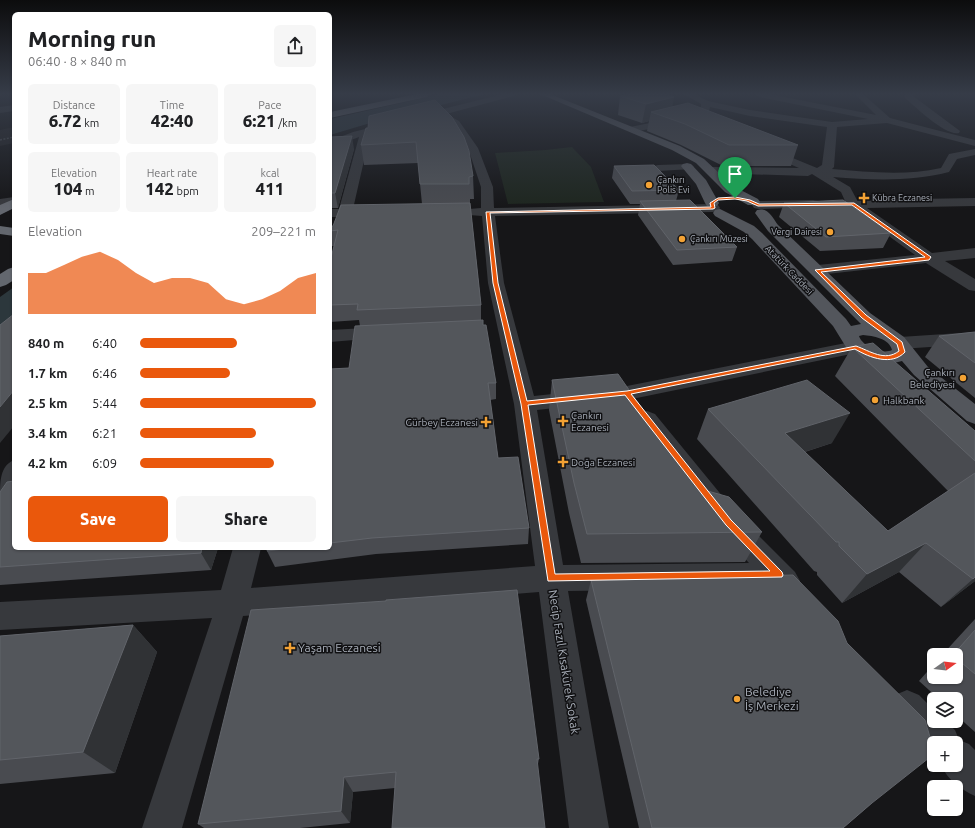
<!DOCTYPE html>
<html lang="en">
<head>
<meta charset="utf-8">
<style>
  :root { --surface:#fff; --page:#f6f6f6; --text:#202124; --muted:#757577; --accent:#ea580c }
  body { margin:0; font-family:Ubuntu,sans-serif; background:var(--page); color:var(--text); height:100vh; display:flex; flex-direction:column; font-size:15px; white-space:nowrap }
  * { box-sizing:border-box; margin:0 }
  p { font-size:13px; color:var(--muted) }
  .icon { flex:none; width:22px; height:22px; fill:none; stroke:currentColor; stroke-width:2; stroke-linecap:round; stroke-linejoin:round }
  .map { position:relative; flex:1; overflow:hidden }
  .sheet { position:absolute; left:12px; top:12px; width:320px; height:538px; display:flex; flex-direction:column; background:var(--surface); border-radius:6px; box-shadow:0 1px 3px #0004 }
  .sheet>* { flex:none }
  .needle { width:26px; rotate:75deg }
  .controls { position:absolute; left:927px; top:648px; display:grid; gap:8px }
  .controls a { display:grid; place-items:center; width:36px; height:36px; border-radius:6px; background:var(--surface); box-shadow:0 1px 3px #0004; font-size:20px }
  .pin { position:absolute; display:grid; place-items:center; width:34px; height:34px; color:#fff; margin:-41px -17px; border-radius:50% 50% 50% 0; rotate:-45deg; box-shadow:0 0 4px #0007 }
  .pin .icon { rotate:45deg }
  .round { display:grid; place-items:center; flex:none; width:42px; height:42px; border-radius:6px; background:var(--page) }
  .head { display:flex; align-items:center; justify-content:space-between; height:68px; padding:0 16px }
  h1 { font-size:22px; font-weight:800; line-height:30px }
  .metrics { display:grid; grid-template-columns:repeat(3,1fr); gap:6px; height:68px; padding:4px 16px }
  .metrics div { display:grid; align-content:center; border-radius:6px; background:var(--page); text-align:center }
  .metrics b { font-size:17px; font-weight:800 }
  .metrics small { font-size:11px; font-weight:400 }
  .metrics p { font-size:11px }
  .chart { height:112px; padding:8px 16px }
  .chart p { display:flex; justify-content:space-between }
  .chart svg { width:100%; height:72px; margin-top:4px; fill:var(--accent); opacity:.7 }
  .cta { display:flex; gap:8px; margin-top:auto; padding:8px 16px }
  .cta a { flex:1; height:46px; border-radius:6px; background:var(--accent); color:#fff; font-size:16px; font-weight:800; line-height:46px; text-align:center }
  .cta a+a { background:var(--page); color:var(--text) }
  ul { padding:0 16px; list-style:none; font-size:13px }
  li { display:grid; grid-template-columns:64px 48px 1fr; align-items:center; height:30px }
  li i { height:10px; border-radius:5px; background:var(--accent) }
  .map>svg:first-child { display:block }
  .built { fill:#222225 }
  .green { fill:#1e261f }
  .water { fill:#2c373c }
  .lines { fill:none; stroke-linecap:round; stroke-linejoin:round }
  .minor { fill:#37393d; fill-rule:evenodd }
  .major { fill:#53565c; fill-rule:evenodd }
  .highway { fill:#63676e; fill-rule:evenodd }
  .rail { stroke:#4a4d52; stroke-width:1.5; stroke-dasharray:2 1.5; stroke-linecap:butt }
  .wall { fill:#494b50 }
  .shaded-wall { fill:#303235 }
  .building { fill:#53565b; stroke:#61646a }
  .route { fill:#ea580c; stroke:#fff; fill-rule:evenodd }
  .poi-dot { fill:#f3a234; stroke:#111113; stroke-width:1.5 }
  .labels { text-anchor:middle; stroke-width:3; stroke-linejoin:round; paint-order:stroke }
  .far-poi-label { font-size:9px; fill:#a8aeb8; stroke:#111113; text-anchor:start }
  .far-street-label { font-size:9px; fill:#a8aeb8; stroke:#111113 }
  .poi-label { font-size:10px; fill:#a8aeb8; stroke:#111113; text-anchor:start }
  .near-poi-label { font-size:12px; fill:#a8aeb8; stroke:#111113; text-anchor:start }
  .near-street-label { font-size:12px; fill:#a8aeb8; stroke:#111113 }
</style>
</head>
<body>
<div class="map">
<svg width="975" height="828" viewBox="0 0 975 828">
  <rect width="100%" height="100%" fill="#161618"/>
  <path class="built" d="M 14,127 L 14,143 L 0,146 L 0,130 Z"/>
  <path class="green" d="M 572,147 L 591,167 L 604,202 L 508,204 L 495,153 L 545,150 Z"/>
  <g class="water">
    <path d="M 441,94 L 485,94 L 377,121 L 330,135 L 330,119 Z"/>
    <path d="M 14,287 L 14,328 L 0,340 L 0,297 Z"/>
  </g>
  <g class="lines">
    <g class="minor">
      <path d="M 503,94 L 515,94 L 514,96 L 446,114 L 459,121 L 478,148 L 493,187 L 494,208 L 713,204 L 718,205 L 720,208 L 718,211 L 713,212 L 495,216 L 504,283 L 534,396 L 627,386 L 856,341 L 863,343 L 866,347 L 863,351 L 856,353 L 627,400 L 537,410 L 563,565 L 749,563 L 719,530 L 639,424 L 636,419 L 639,414 L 647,411 L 655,414 L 737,514 L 795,572 L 800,581 L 795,590 L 785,594 L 773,588 L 568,591 L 609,828 L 569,828 L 539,592 L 243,616 L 182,828 L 142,828 L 212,618 L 0,630 L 0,602 L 221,590 L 233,548 L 261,548 L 251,588 L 535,566 L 514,404 L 488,283 L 482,216 L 469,215 L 467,212 L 469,209 L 481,208 L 481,187 L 468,148 L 452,125 L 437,116 L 431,118 L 426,115 L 428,113 L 435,111 Z"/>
      <path d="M 684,94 L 694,94 L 708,101 L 750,110 L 832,122 L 868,119 L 759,97 L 755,94 L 769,94 L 876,115 L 855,94 L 863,94 L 890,118 L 975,140 L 975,146 L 887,123 L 837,127 L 834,167 L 832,169 C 868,172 905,176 941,168 L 949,154 L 975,149 L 975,155 L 957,159 L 949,172 C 910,182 872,180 833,177 L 850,187 L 857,200 L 975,198 L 975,206 L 867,208 L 932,253 L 975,248 L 975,258 L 945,261 L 975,279 L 975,291 L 969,290 L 926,263 L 818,275 L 812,273 L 810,270 L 812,267 L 818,265 L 915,255 L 850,208 L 845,207 L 843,204 L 845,201 L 841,192 L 812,174 L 808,176 L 710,173 L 706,172 L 704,170 L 706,168 L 710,167 L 799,168 L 762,152 L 761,150 L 766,147 L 817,168 L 822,165 L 827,127 L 750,116 L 710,107 L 709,111 L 703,114 L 659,127 L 634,132 L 629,129 L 630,127 L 655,122 L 701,108 L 701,104 Z"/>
      <path d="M 905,94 L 914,94 L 913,96 L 960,131 L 959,133 C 945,136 916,107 905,98 L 904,96 Z"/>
      <path d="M 14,105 L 14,111 L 0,113 L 0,107 Z"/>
      <path d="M 394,122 L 399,125 L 397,127 L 370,134 L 353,209 L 373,210 L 375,213 L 373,216 L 368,217 L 330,217 L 330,209 L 339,209 L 359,137 L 330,148 L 330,141 L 353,132 Z"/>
      <path d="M 688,164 L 692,165 L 694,167 L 692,169 L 658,171 L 654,170 L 652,168 L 654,166 L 658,165 Z"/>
      <path d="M 14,197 L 14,205 L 0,207 L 0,199 Z"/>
      <path d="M 813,200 L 818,201 L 820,204 L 818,207 L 759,209 L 754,208 L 752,205 L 754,202 L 759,201 Z"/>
      <path d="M 383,327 L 390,329 L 392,333 L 390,337 L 330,342 L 330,330 Z"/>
      <path d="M 975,332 L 975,344 L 900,349 L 893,347 L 891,343 L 893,339 L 900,337 Z"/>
      <path d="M 14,460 C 14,477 20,491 0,498 C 0,481 0,466 14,460 Z"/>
      <path d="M 907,690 L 919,695 L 934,710 L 934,721 L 945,721 L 955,730 L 959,740 L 969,744 L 975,750 L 975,796 C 961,790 947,779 941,765 L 956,765 L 956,743 L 934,743 L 934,758 L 929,756 L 895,719 L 890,707 L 895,695 Z"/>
    </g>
    <g class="major">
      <path d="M 540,94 L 550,94 L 680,146 L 704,159 L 733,186 L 758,199 L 760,202 L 758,205 L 748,205 L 725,192 L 696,163 L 672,150 Z"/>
      <path d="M 687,163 L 691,164 L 706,180 L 719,203 L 717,206 L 707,206 L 705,203 L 696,184 L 681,166 L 683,164 Z"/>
      <path d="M 720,209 L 754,226 L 762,233 L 846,319 L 851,326 L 861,324 L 768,231 L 755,213 L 757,210 C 768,207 772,217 778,225 L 870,313 L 904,337 L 928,367 L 975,404 L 975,424 L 967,421 L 914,375 L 902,361 L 890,364 L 882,364 L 867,360 L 851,352 L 846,347 L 833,326 L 752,239 L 744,232 L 715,216 L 713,213 L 715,210 ZM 863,335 C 873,336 889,338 892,350 C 882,355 862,346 859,336 Z"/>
    </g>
    <g class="highway">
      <path d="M 417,94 L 431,94 L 427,97 L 330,118 L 330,112 Z"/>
      <path d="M 14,199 L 14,208 L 0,215 L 0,205 Z"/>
      <path d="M 0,226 L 14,228 L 14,236 L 0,234 Z"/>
      <path d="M 14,267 L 14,280 L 6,285 L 0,287 L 0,274 L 8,269 Z"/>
    </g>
    <path class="rail" d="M 0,140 L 14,137"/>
  </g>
  <g class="wall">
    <path d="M 620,96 L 672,106 L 798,145 L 791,166 L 723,166 L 681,145 L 647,131 L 649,121 L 642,123 L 618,115 Z"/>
    <path d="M 435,100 L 473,176 L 474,199 L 470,199 L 470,203 L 481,305 L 481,320 L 483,325 L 496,383 L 496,399 L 490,400 L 498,458 L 529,528 L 528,544 L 376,554 L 275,567 L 267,551 L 268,548 L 330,548 L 330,369 L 349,368 L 360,326 L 359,320 L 330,322 L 330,262 L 334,246 L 330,246 L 330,227 L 422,204 L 418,163 L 364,165 L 361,145 L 368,128 Z"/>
    <path d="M 330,137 L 354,149 L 338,208 L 330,208 Z"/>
    <path d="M 614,166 L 679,190 L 676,201 L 737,247 L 732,261 L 673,265 L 638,215 L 640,204 L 630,204 L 612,178 Z"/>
    <path d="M 784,203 L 891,233 L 883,248 L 820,251 L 779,217 Z"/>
    <path d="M 975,332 L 975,398 L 925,357 L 939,336 Z"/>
    <path d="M 852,347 L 975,431 L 975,581 L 941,607 L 899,572 L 842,603 L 817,575 L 817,572 L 814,571 L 697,439 L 708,409 L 832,443 L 805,452 L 888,531 L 948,491 L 835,376 Z"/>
    <path d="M 552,380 L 697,488 L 762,532 L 745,562 L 581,563 L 569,513 L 549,410 Z"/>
    <path d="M 0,492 L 14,548 L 218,548 L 211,570 L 0,585 Z"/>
    <path d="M 591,580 L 872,803 L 843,828 L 639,828 L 586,600 Z"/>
    <path d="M 386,601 L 539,759 L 538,764 L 395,788 L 353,792 L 350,823 L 300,828 L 204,828 L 198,824 Z"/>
    <path d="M 975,619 L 975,732 L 956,715 L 956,699 L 939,699 L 919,681 L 934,664 L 934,677 L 956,677 L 956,655 L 942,655 Z"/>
    <path d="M 133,625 L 157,652 L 115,773 L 0,784 L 0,636 Z"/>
  </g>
  <g class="shaded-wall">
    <path d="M 674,97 L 671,116 L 651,112 L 649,121 L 642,123 L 646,104 Z"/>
    <path d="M 352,136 L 354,149 L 338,208 L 335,193 Z"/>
    <path d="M 14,390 L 14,426 L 0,443 L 0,407 Z"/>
    <path d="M 850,413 L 832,443 L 770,463 L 785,433 Z"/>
    <path d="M 926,543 L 899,572 L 842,603 L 867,574 Z"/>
    <path d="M 202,548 L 218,548 L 211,570 L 201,553 Z"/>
    <path d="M 975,577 L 975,581 L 941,607 L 973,579 Z"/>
    <path d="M 133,625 L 157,652 L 115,773 L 83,752 Z"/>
    <path d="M 344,777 L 353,792 L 350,823 L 341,811 Z"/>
  </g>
  <g class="building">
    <path d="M 633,94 L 665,94 L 674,97 L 646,104 L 620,96 Z"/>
    <path d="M 435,100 L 452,117 L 464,137 L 469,151 L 473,176 L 469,177 L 469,184 L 420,184 L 416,142 L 361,145 L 366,128 L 368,128 L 369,116 Z"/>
    <path d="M 688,103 L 798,145 L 729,145 L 685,124 L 651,112 Z"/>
    <path d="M 352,136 L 335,193 L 330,193 L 330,137 Z"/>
    <path d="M 654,165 L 679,190 L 632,191 L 614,166 Z"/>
    <path d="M 690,200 L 737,247 L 677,250 L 640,201 Z"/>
    <path d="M 843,200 L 891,233 L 826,237 L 784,203 Z"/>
    <path d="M 470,203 L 481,305 L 357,310 L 358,304 L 330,305 L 330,262 L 338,230 L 330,231 L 330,227 L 333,226 L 341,205 Z"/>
    <path d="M 14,314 L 14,390 L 0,407 L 0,325 Z"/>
    <path d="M 483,320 L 483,325 L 486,325 L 496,383 L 488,383 L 498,458 L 518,457 L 529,528 L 372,538 L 330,543 L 330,369 L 349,368 L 355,326 Z"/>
    <path d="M 975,332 L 975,363 L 939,336 Z"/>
    <path d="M 873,343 L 975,431 L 975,461 L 852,347 Z"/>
    <path d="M 618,374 L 697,488 L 729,497 L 762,532 L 587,534 L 574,483 L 552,380 Z"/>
    <path d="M 807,380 L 850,413 L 785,433 L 888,531 L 975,473 L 975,577 L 973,579 L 926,543 L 867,574 L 839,546 L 839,542 L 836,542 L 708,409 Z"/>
    <path d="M 7,482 L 14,481 L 14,548 L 202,548 L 201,553 L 0,567 L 0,492 Z"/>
    <path d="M 268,548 L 292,548 L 267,551 Z"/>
    <path d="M 793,575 L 838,621 L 847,643 L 925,720 L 934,751 L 934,754 L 872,803 L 843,828 L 652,828 L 591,580 Z"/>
    <path d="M 517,590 L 539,759 L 537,759 L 545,828 L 392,828 L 396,772 L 344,777 L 341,811 L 198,824 L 251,610 L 386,601 L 386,600 Z"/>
    <path d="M 133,625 L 83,752 L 0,760 L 0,636 Z"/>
    <path d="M 975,630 L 975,674 L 956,658 L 956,655 L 953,655 Z"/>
  </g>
  <linearGradient id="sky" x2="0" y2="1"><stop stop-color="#0c0c0d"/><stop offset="0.45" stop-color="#363c48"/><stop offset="1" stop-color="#363c48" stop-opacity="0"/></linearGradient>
  <rect width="975" height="209" fill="url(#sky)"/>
  <path class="route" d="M 735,197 L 750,200 L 759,204 L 854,203 L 931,257 L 929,260 L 821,272 L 866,315 L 902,342 L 905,352 C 892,366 870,358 855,349 L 631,394 L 731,520 L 782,572 L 783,575 L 782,577 L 548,581 L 521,404 L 493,283 L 486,212 L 711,207 L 710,203 L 718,198 ZM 735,199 L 747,201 L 758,206 L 852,205 L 925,257 L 815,270 L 862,318 L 897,344 L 899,351 C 885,362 870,351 856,346 L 627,391 L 527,401 L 498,283 L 490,213 L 713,209 L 715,208 L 714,203 L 718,200 ZM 625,395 L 726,525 L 770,571 L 555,574 L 528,405 Z"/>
  <g class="poi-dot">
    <circle cx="649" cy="185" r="4"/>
    <path d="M862 192h4v4h4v4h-4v4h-4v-4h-4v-4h4z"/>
    <circle cx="830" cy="232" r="4"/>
    <circle cx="682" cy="239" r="4"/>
    <circle cx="963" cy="378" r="4"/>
    <circle cx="875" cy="400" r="4"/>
    <path d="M561 415h4v4h4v4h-4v4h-4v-4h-4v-4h4z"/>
    <path d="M484 416h4v4h4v4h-4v4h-4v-4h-4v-4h4z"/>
    <path d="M561 456h4v4h4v4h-4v4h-4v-4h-4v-4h4z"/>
    <path d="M288 642h4v4h4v4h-4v4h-4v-4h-4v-4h4z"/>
    <circle cx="737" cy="699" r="4"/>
  </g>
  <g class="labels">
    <g class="far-poi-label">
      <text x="657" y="183">Çankırı<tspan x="657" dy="10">Polis Evi</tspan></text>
      <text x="872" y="201">Kübra Eczanesi</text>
      <text x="822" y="235" text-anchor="end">Vergi Dairesi</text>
      <text x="690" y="242">Çankırı Müzesi</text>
    </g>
    <g class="far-street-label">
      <text transform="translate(789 270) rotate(46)" y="3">Atatürk Caddesi</text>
    </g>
    <g class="poi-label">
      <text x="955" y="376" text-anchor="end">Çankırı<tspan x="955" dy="12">Belediyesi</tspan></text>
      <text x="883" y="404">Halkbank</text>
      <text x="571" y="419">Çankırı<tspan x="571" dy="12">Eczanesi</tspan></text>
      <text x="478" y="426" text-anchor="end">Gürbey Eczanesi</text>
      <text x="571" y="466">Doğa Eczanesi</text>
    </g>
    <g class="near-poi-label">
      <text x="298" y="652">Yaşam Eczanesi</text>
      <text x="745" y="696">Belediye<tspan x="745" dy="14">İş Merkezi</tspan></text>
    </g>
    <g class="near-street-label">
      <text transform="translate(564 662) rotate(81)" y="4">Necip Fazıl Kısakürek Sokak</text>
    </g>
  </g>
</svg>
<div class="controls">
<a><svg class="needle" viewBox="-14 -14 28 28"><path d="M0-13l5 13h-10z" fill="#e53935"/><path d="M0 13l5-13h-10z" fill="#757577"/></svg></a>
<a><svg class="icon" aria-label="layers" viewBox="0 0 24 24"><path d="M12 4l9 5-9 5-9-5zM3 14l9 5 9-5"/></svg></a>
<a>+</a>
<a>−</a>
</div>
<div class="pin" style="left:735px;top:198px;background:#1e9e55"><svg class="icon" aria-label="arrive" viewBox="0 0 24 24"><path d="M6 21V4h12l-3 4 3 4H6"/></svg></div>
<section class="sheet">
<div class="head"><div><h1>Morning run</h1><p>06:40 · 8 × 840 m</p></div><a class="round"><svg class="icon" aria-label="share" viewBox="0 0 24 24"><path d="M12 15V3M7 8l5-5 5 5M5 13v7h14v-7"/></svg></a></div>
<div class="metrics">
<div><p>Distance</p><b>6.72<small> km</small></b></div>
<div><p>Time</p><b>42:40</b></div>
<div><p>Pace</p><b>6:21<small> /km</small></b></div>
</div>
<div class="metrics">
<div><p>Elevation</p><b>104<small> m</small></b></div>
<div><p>Heart rate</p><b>142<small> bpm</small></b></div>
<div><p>kcal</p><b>411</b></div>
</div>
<div class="chart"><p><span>Elevation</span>209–221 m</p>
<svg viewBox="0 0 160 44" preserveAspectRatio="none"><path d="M0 44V19L10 19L20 14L30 9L40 6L50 11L60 19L70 25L80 22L90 22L100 25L110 35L120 38L130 35L140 30L150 22L160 19V44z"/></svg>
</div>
<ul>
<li><b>840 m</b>6:40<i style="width:55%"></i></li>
<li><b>1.7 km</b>6:46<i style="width:51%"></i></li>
<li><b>2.5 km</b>5:44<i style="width:100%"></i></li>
<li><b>3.4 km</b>6:21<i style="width:66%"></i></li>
<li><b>4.2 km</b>6:09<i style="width:76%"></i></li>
</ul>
<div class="cta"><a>Save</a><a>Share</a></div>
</section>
</div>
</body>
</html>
